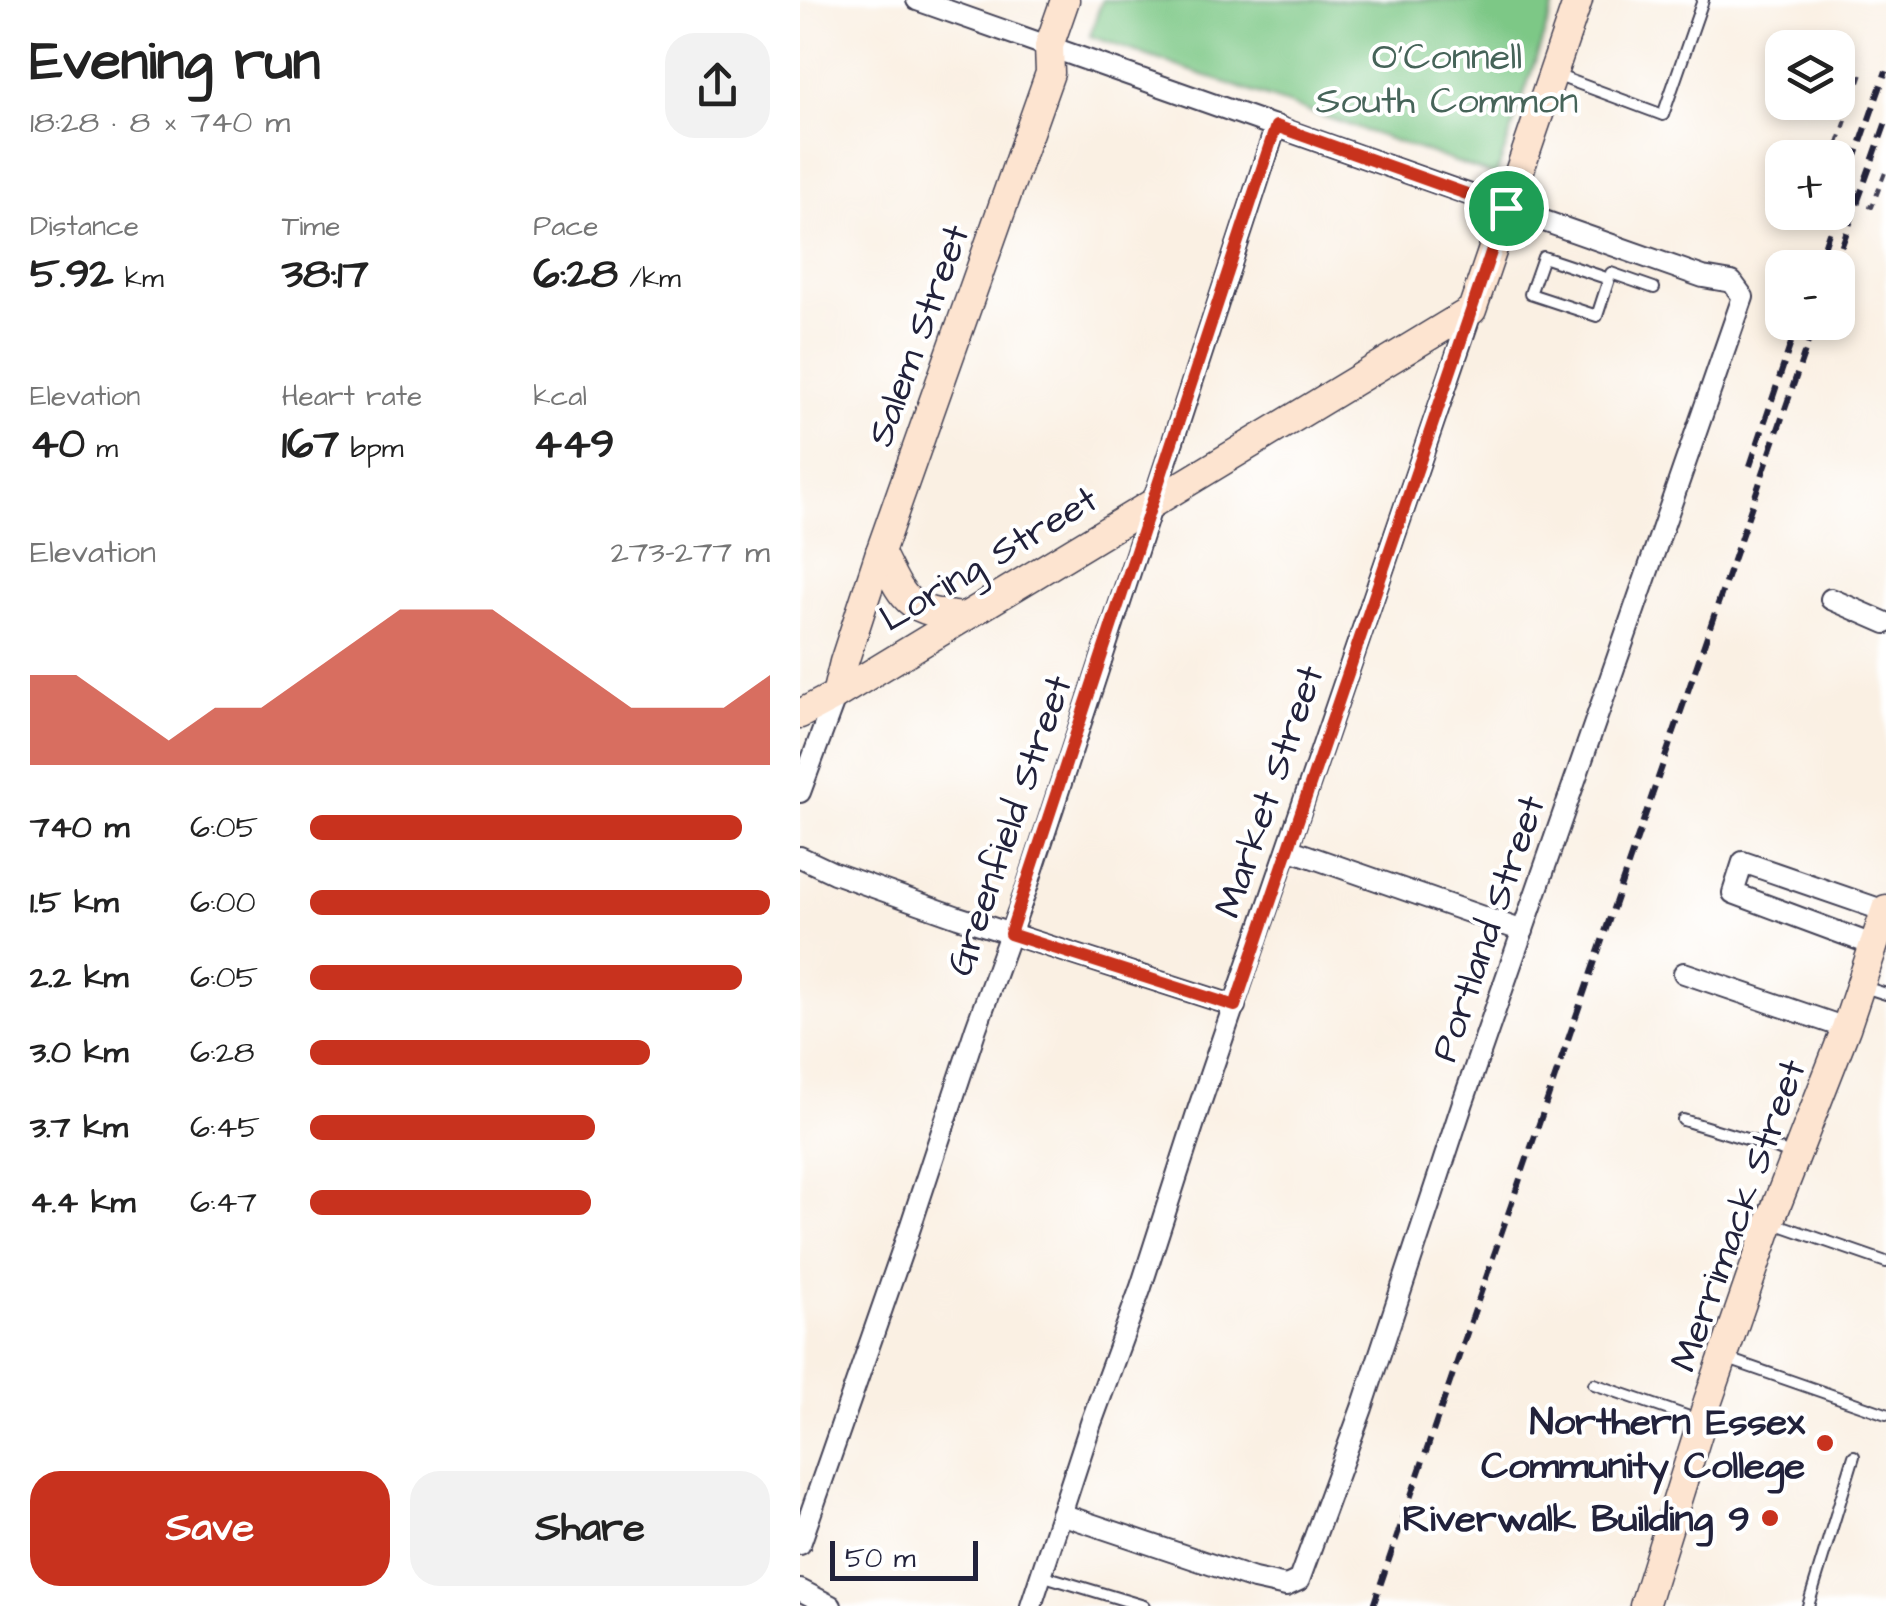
<!DOCTYPE html>
<html lang="en">
<head>
<meta charset="utf-8">
<style>
  :root { --surface:#fff; --page:#f2f2f2; --text:#222; --muted:#767676; --accent:#c8321e }
  body { margin:0; font-family:"Architects Daughter",sans-serif; background:var(--page); color:var(--text); height:100vh; display:flex; flex-direction:column; font-size:38px; white-space:nowrap }
  * { box-sizing:border-box; margin:0 }
  p { font-size:32px; color:var(--muted) }
  .icon { flex:none; width:55px; height:55px; fill:none; stroke:currentColor; stroke-width:2; stroke-linecap:round; stroke-linejoin:round }
  .map { position:relative; flex:1; overflow:hidden }
  .details { display:flex; flex-direction:column; background:var(--surface); width:800px }
  .details>* { flex:none }
  .buttons { position:absolute; left:965px; top:30px; display:grid; gap:20px }
  .buttons a { display:grid; place-items:center; width:90px; height:90px; border-radius:20px; background:var(--surface); box-shadow:0 5px 15px #0003; font-size:50px }
  .scale { position:absolute; left:30px; bottom:25px; width:148px; box-sizing:border-box; padding-left:10px; border:5px solid #22223b; border-top:0; font-size:28px; line-height:35px; white-space:nowrap; color:#22223b; -webkit-text-stroke:8px #fff; paint-order:stroke }
  .pin { position:absolute; display:grid; place-items:center; width:85px; height:85px; color:#fff; margin:-42px; border:5px solid #fff; border-radius:50%; box-shadow:0 2px 10px #0007 }
  .round { display:grid; place-items:center; flex:none; width:105px; height:105px; border-radius:30px; background:var(--page) }
  .overview { display:flex; align-items:center; justify-content:space-between; height:170px; padding:0 30px }
  h1 { font-size:55px; font-weight:700; line-height:75px }
  .stats { display:grid; grid-template-columns:repeat(3,1fr); gap:15px; height:170px; padding:10px 30px }
  .stats div { display:grid; align-content:center }
  .stats b { font-size:42px; font-weight:700 }
  .stats small { font-size:28px; font-weight:400 }
  .stats p { font-size:28px }
  .chart { height:280px; padding:20px 30px }
  .chart p { display:flex; justify-content:space-between }
  .chart svg { width:100%; height:180px; margin-top:10px; fill:var(--accent); opacity:.7 }
  .cta { display:flex; gap:20px; margin-top:auto; padding:20px 30px }
  .cta a { flex:1; height:115px; border-radius:30px; background:var(--accent); color:#fff; font-size:40px; font-weight:700; line-height:115px; text-align:center }
  .cta a+a { background:var(--page); color:var(--text) }
  ul { padding:0 30px; list-style:none; font-size:32px }
  li { display:grid; grid-template-columns:160px 120px 1fr; align-items:center; height:75px }
  li i { height:25px; border-radius:12px; background:var(--accent) }
  main { display:flex; flex:1; min-height:0 }
  .map>svg:first-child { display:block }
  .green { fill:#7dc886; stroke:#507560; stroke-width:2.5 }
  .lines { fill:none; stroke-linecap:round; stroke-linejoin:round }
  .lane-casing { stroke:#424154; stroke-width:14 }
  .street-casing { stroke:#424154; stroke-width:24 }
  .secondary-casing { stroke:#424154; stroke-width:31 }
  .path { stroke:#424154; stroke-width:4; stroke-dasharray:8 8; stroke-linecap:butt }
  .lane { stroke:#fff; stroke-width:10 }
  .street { stroke:#fff; stroke-width:20 }
  .secondary { stroke:#fde4d0; stroke-width:28 }
  .rail { stroke:#22223b; stroke-width:6; stroke-dasharray:15 8; stroke-linecap:butt }
  .route-casing { stroke:#fff; stroke-width:20 }
  .route { stroke:#c8321e; stroke-width:12 }
  .poi-dot { fill:#c8321e; stroke:#fff; stroke-width:4 }
  .labels { text-anchor:middle; stroke-width:8; stroke-linejoin:round; paint-order:stroke }
  .park-label { font-size:38px; fill:#466459; stroke:#fff }
  .street-label { font-size:38px; fill:#22223b; stroke:#fff }
  .poi-label { font-size:38px; font-weight:bold; fill:#22223b; stroke:#fff; text-anchor:end }
</style>
</head>
<body>
<main>
<section class="details">
<div class="overview"><div><h1>Evening run</h1><p>18:28 · 8 × 740 m</p></div><a class="round"><svg class="icon" aria-label="share" viewBox="0 0 24 24"><path d="M12 15V3M7 8l5-5 5 5M5 13v7h14v-7"/></svg></a></div>
<div class="stats">
<div><p>Distance</p><b>5.92<small> km</small></b></div>
<div><p>Time</p><b>38:17</b></div>
<div><p>Pace</p><b>6:28<small> /km</small></b></div>
</div>
<div class="stats">
<div><p>Elevation</p><b>40<small> m</small></b></div>
<div><p>Heart rate</p><b>167<small> bpm</small></b></div>
<div><p>kcal</p><b>449</b></div>
</div>
<div class="chart"><p><span>Elevation</span>273–277 m</p>
<svg viewBox="0 0 160 44" preserveAspectRatio="none"><path d="M0 44V22L10 22L20 30L30 38L40 30L50 30L60 22L70 14L80 6L90 6L100 6L110 14L120 22L130 30L140 30L150 30L160 22V44z"/></svg>
</div>
<ul>
<li><b>740 m</b>6:05<i style="width:94%"></i></li>
<li><b>1.5 km</b>6:00<i style="width:100%"></i></li>
<li><b>2.2 km</b>6:05<i style="width:94%"></i></li>
<li><b>3.0 km</b>6:28<i style="width:74%"></i></li>
<li><b>3.7 km</b>6:45<i style="width:62%"></i></li>
<li><b>4.4 km</b>6:47<i style="width:61%"></i></li>
</ul>
<div class="cta"><a>Save</a><a>Share</a></div>
</section>
<div class="map">
<svg width="1086" height="1606" viewBox="0 0 1086 1606">
  <rect width="100%" height="100%" fill="#fff"/>
  <filter id="ink" filterUnits="userSpaceOnUse"><feTurbulence type="fractalNoise" baseFrequency=".01" numOctaves="2"/><feDisplacementMap in="SourceGraphic" scale="20" xChannelSelector="R" yChannelSelector="G"/><feConvolveMatrix kernelMatrix="1 2 1 2 8 2 1 2 1" color-interpolation-filters="sRGB"/></filter>
  <filter id="wash" filterUnits="userSpaceOnUse"><feTurbulence type="fractalNoise" baseFrequency=".0048" numOctaves="4" result="noise"/><feDisplacementMap in="SourceGraphic" scale="40" xChannelSelector="R" yChannelSelector="G"/><feGaussianBlur stdDeviation="2.25" result="paint"/><feColorMatrix in="noise" values="0 0 0 0 0 0 0 0 0 0 0 0 0 0 0 0 0 1.4 0 .05"/><feComposite in="paint" operator="in"/></filter>
  <g filter="url(#wash)">
    <rect width="100%" height="100%" fill="#faf0e3"/>
    <path class="green" d="M 302,0 L 756,0 L 696,176 L 290,36 Z"/>
  </g>
  <g filter="url(#ink)">
    <g class="lines">
      <defs>
        <g id="lane">
          <path d="M 753,74 L 863,115 L 903,0"/>
          <path d="M 743,257 L 809,279 L 797,316 L 730,294 Z"/>
          <path d="M 811,273 L 854,288"/>
          <path d="M 1061,986 L 1086,994"/>
          <path d="M 883,1120 L 973,1147 L 992,1155"/>
          <path d="M 971,1222 L 1086,1262"/>
          <path d="M 925,1358 L 1086,1414"/>
          <path d="M 794,1384 L 901,1421"/>
          <path d="M 241,1575 L 344,1606"/>
          <path d="M 1008,1606 L 1054,1456"/>
        </g>
        <g id="street">
          <path d="M 117,0 L 903,277 L 932,282 L 943,297 L 663,1102 L 562,1408 L 499,1580 L 486,1586 L 454,1579 L 261,1514"/>
          <path d="M 1031,599 L 1086,623"/>
          <path d="M 0,792 L 36,695"/>
          <path d="M 488,849 L 723,931"/>
          <path d="M 0,857 L 34,873 L 158,917 L 435,1006"/>
          <path d="M 1073,945 L 933,893 L 943,862 L 1085,911"/>
          <path d="M 884,973 L 1046,1028"/>
          <path d="M 0,1544 L 108,1234 L 176,1028 L 227,887 L 476,126"/>
          <path d="M 0,1590 L 31,1606"/>
          <path d="M 231,1606 L 291,1423 L 341,1287 L 398,1110 L 672,310"/>
        </g>
        <g id="secondary">
          <path d="M 80,552 C 105,602 105,610 163,617"/>
          <path d="M 36,695 L 44,662 L 80,552 L 250,73 L 249,46 L 265,0"/>
          <path d="M 0,714 L 36,695 L 672,310 L 778,0"/>
          <path d="M 844,1606 L 908,1401 L 970,1222 L 1046,1028 L 1086,909"/>
        </g>
      </defs>
      <use href="#lane" class="lane-casing"/>
      <use href="#street" class="street-casing"/>
      <use href="#secondary" class="secondary-casing"/>
      <g class="path">
        <path d="M 1033,158 L 1063,71"/>
        <path d="M 1038,196 L 1072,207 L 1086,170"/>
      </g>
      <use href="#lane" class="lane"/>
      <use href="#street" class="street"/>
      <use href="#secondary" class="secondary"/>
      <g class="rail">
        <path d="M 1038,207 L 1086,71"/>
        <path d="M 1017,268 L 1036,212"/>
        <path d="M 1034,268 L 1086,122"/>
        <path d="M 950,466 L 998,322"/>
        <path d="M 573,1606 L 1015,322"/>
      </g>
    </g>
  </g>
  <g class="lines" filter="url(#ink)">
    <defs>
      <path id="route" d="M 476,126 L 706,208 L 435,1006 L 210,934 Z"/>
    </defs>
    <use href="#route" class="route-casing"/>
    <use href="#route" class="route"/>
  </g>
  <g class="poi-dot">
    <circle cx="1025" cy="1443" r="10"/>
    <circle cx="970" cy="1518" r="10"/>
  </g>
  <g class="labels">
    <g class="park-label">
      <text x="647" y="69">O'Connell<tspan x="647" dy="44">South Common</tspan></text>
    </g>
    <g class="street-label">
      <text transform="translate(117 335) rotate(-70)" y="13">Salem Street</text>
      <text transform="translate(188 558) rotate(-31)" y="13">Loring Street</text>
      <text transform="translate(468 791) rotate(-71)" y="13">Market Street</text>
      <text transform="translate(208 825) rotate(-71)" y="13">Greenfield Street</text>
      <text transform="translate(687 928) rotate(-71)" y="13">Portland Street</text>
      <text transform="translate(937 1215) rotate(-70)" y="13">Merrimack Street</text>
    </g>
    <g class="poi-label">
      <text x="1005" y="1434">Northern Essex<tspan x="1005" dy="44">Community College</tspan></text>
      <text x="950" y="1531">Riverwalk Building 9</text>
    </g>
  </g>
</svg>
<div class="buttons">
<a><svg class="icon" aria-label="layers" viewBox="0 0 24 24"><path d="M12 4l9 5-9 5-9-5zM3 14l9 5 9-5"/></svg></a>
<a>+</a>
<a>−</a>
</div>
<div class="scale">50 m</div>
<div class="pin" style="left:706px;top:208px;background:#1e9e55"><svg class="icon" aria-label="arrive" viewBox="0 0 24 24"><path d="M6 21V4h12l-3 4 3 4H6"/></svg></div>
</div>
</main>
</body>
</html>
